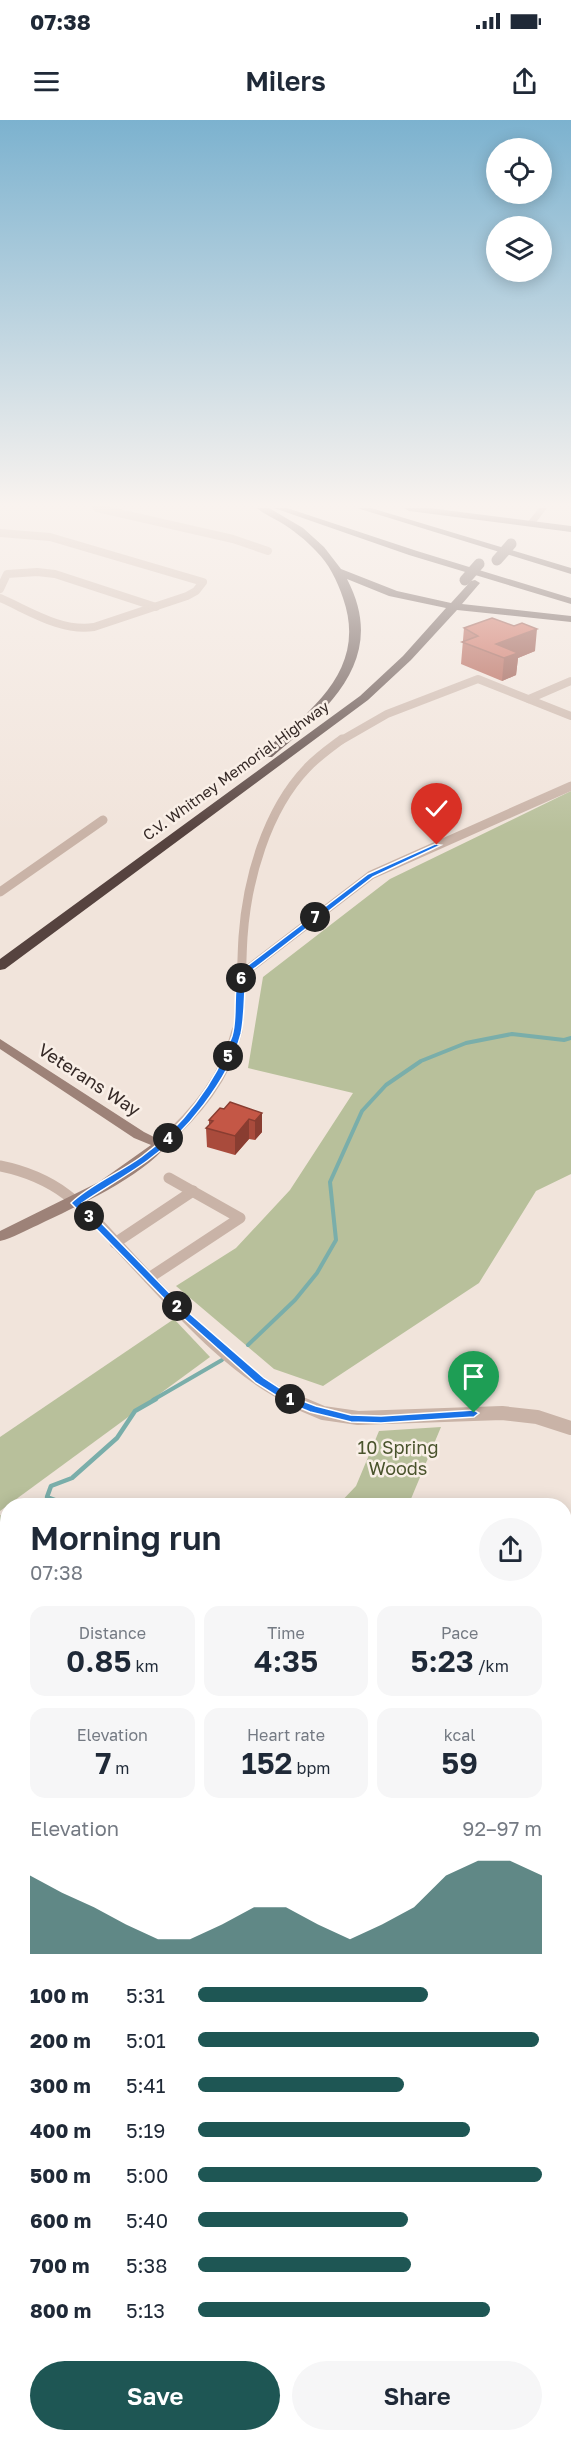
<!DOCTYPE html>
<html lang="en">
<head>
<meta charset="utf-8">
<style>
  :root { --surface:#fff; --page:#f6f6f7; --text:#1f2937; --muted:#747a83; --accent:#1e5654 }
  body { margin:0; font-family:"Golos Text",sans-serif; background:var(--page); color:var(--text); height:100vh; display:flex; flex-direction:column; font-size:22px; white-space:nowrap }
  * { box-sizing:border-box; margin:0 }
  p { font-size:20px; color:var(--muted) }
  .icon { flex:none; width:33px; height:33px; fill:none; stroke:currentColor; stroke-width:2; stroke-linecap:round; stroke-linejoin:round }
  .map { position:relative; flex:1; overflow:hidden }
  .panel { position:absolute; left:0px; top:1378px; width:572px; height:944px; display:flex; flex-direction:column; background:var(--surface); border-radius:24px 24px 0 0; box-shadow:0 3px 15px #0003 }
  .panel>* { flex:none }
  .tools { position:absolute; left:486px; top:18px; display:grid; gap:12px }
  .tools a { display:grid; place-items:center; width:66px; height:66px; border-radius:50%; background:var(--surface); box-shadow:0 3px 15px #0003; font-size:30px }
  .pin { position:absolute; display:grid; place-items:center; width:51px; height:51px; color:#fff; margin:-62px -26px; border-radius:50% 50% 50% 0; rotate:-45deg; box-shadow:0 0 6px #0007 }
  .pin .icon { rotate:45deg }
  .km { position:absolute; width:30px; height:30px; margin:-15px; border-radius:50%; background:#222; color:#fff; font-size:16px; line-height:30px; text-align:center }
  .round { display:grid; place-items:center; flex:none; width:63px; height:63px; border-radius:32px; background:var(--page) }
  .overview { display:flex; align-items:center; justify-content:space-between; height:102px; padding:0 30px }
  h1 { font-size:33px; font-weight:600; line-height:45px }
  .figures { display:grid; grid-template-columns:repeat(3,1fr); gap:9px; height:102px; padding:6px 30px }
  .figures div { display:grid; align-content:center; border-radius:15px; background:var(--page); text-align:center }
  .figures b { font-size:30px; font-weight:600 }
  .figures small { font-size:16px; font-weight:400 }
  .figures p { font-size:16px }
  .chart { height:168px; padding:12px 30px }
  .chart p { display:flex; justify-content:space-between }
  .chart svg { width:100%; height:108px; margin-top:6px; fill:var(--accent); opacity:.7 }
  .primary-button { display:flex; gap:12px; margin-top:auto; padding:12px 30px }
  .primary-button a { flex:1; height:69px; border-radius:36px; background:var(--accent); color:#fff; font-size:24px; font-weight:600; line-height:69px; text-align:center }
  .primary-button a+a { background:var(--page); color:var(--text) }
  ul { padding:0 30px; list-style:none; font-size:20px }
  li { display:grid; grid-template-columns:96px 72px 1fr; align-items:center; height:45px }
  li i { height:15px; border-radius:8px; background:var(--accent) }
  .status { display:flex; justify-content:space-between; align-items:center; height:42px; padding:0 30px; background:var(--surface); direction:ltr }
  .status svg { height:16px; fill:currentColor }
  header { display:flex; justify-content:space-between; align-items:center; height:78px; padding:0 30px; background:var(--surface); font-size:27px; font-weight:600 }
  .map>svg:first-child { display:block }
  .green { fill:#b8c09b }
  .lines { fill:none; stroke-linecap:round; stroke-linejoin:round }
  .stream-far1 { stroke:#7aaeaa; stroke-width:4 }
  .stream { stroke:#7aaeaa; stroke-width:4.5 }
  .street-far4 { stroke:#c9b3a7; stroke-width:8 }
  .street-far3 { stroke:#c9b3a7; stroke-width:9 }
  .street-far2 { stroke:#c9b3a7; stroke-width:11 }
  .street-far1 { stroke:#c9b3a7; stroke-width:14 }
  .street { stroke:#c9b3a7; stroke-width:18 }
  .secondary { fill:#9d8278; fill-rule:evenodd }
  .highway { fill:#56433f; fill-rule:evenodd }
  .highway-bridge { stroke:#56433f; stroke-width:11 }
  .wall { fill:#a94b3c }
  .shaded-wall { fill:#893d31 }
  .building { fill:#c45746; stroke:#893d31; stroke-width:1.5 }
  .route { fill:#1a73e8; stroke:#fff; stroke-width:1.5 }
  .labels { text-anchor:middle; stroke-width:5; stroke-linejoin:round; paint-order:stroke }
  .far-street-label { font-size:15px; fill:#362a27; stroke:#f9efe7 }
  .street-label { font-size:18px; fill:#362a27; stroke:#f9efe7 }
  .park-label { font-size:18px; fill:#49532c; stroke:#f9efe7 }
</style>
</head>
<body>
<div class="status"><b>07:38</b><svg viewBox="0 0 49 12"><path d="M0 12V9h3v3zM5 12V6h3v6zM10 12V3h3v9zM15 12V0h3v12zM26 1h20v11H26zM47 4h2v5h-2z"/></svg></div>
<header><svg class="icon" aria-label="menu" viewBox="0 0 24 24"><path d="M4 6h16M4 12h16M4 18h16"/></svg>Milers<svg class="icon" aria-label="share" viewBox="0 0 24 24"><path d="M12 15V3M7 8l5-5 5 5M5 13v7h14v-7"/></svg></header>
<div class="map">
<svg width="571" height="2321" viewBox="0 0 571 2321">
  <rect width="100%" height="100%" fill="#f1e4db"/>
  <g class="green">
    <path d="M 571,671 L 571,1054 L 536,1071 L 479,1163 L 323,1266 L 274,1249 L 176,1166 L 236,1128 L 290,1070 L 353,973 L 248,948 L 263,857 L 390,759 Z"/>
    <path d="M 174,1199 L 210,1237 L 0,1391 L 0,1317 Z"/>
    <path d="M 441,1307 L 408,1386 L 337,1386 L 356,1366 L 379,1311 Z"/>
    <path d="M 0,1395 L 8,1401 L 8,1606 L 0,1607 Z"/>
    <path d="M 7,2146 L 8,2282 L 4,2282 L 0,2277 L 0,2152 Z"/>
  </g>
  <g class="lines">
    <g class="stream-far1">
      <path d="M 248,1225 L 295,1180 L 317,1153 L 336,1120 L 330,1062 L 362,991 L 386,965 L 421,941 L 466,923 L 512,914 L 564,920 L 571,918"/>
      <path d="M 153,1280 L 222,1240"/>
    </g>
    <g class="stream">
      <path d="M 71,1386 L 47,1377 L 51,1366 L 72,1358 L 117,1318 L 135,1291 L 156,1279"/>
      <path d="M 0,1432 L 8,1431"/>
    </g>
    <g class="street-far4">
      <path d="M 97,388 L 233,419 L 268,431"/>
      <path d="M 0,413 L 50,417 L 203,462 L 196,471 L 187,476 L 94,507 C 61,512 30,491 0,478"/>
      <path d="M 0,469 L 7,454 L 37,452 L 55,454 L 156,487"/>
      <path d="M 529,579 L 571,561"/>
      <path d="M 340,621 L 387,594 L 478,559 L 571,596"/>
    </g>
    <g class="street-far3">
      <path d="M 0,772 L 103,700"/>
      <path d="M 242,854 L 371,755 L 571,666"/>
      <path d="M 237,913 C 242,881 241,849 243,817 C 247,760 266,691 307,648 C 317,637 330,628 342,619"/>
    </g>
    <g class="street-far2">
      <path d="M 161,1024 C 196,993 226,957 237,911"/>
      <path d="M 0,1046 C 65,1059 89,1094 131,1139 C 177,1188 232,1252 293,1280"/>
      <path d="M 115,1123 L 193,1071"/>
      <path d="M 149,1158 L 240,1098 L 169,1058"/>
    </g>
    <g class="street-far1">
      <path d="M 290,1279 L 323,1293 L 358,1298 L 502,1293 L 537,1297 L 571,1308"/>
      <path d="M 564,1474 L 571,1474"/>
    </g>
    <path class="street" d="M 495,2314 L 502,2321"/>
    <g class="secondary">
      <path d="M 539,388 L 547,388 L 534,405 L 528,405 L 527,403 Z"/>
      <path d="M 0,919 L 144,1012 L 168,1024 C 141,1058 77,1086 38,1105 C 26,1110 13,1118 0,1121 L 0,1111 L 99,1062 L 151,1025 L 134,1018 L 0,929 Z"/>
      <path d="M 571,2212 L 571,2240 L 564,2243 L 564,2215 Z"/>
      <path d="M 469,2314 L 497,2314 L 495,2321 L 466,2321 Z"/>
    </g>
    <g class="highway">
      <path d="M 257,388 L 269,388 L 303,408 L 324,427 L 341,449 L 397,471 L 451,483 L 471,461 L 475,460 L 480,463 L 462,484 L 571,496 L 571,502 L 457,490 L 411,540 L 368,580 L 5,849 L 0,850 L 0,839 L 360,576 L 403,536 L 446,488 L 389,476 L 347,459 C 389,539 328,589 272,637 L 264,637 L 262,634 L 264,631 C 312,590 368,549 343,478 C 337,460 329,444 316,431 C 306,420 293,410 280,402 C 273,398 264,394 257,388 Z"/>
      <path d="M 274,388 L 287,388 L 417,431 L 571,478 L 571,484 L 409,435 Z"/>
      <path d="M 357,388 L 371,388 L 571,448 L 571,454 Z"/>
      <path d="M 404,388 L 429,388 L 571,406 L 571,412 L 409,391 Z"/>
    </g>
    <g class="highway-bridge">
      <path d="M 497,440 L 511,424"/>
      <path d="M 465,460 L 479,444"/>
    </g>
  </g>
  <g class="wall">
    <path d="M 464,508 L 535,531 L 518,538 L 516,555 L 502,561 L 461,544 Z"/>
    <path d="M 224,989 L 262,993 L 262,1012 L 255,1020 L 249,1019 L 235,1035 L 207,1027 L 206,1008 L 209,1005 L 209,1000 Z"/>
    <path d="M 223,2314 L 365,2314 L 359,2321 L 228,2321 Z"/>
    <path d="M 365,2314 L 380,2314 L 374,2321 L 371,2321 Z"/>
  </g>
  <g class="shaded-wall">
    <path d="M 537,509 L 535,531 L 518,538 L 516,555 L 502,561 L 504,538 L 496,524 Z"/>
    <path d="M 262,993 L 262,1012 L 255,1020 L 255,1001 Z"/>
    <path d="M 249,999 L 249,1019 L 235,1035 L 235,1016 Z"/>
    <rect x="236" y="2314" width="4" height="7"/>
    <path d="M 339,2314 L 348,2314 L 348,2321 L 333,2321 Z"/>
    <path d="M 352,2314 L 365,2314 L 359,2321 L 352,2321 Z"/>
    <path d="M 373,2314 L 380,2314 L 374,2321 L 373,2321 Z"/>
  </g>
  <g class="building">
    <path d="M 492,498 L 514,506 L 522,503 L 537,509 L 496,524 L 518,533 L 504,538 L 462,522 L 478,516 L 464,508 Z"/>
    <path d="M 230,982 L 262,993 L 255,1001 L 249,999 L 235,1016 L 206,1008 L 213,1001 L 209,1000 L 220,988 L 224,989 Z"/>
    <path d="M 245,2314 L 339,2314 L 333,2321 L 251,2321 Z"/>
  </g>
  <linearGradient id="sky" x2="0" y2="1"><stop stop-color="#7cb2cf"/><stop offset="0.54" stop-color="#f9f3ef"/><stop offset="1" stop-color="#f9f3ef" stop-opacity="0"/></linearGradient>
  <rect width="571" height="713" fill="url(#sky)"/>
  <path class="route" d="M 435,724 L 441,725 L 373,757 L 246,855 C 244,874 245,896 241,914 C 229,960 185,1014 147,1041 C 126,1056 103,1069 82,1083 L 188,1192 L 264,1258 L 295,1278 L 316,1286 L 351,1295 L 381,1296 L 474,1290 L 479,1293 L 474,1297 L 381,1303 L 351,1302 L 310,1292 L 288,1283 L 256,1263 L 181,1196 L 71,1083 C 91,1064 119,1053 141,1037 C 181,1008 216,963 232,916 C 238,896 232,872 239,852 L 368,754 Z"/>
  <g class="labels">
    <g class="far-street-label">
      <text transform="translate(236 651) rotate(-36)" y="5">C.V. Whitney Memorial Highway</text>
    </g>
    <g class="street-label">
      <text transform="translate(89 960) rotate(33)" y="6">Veterans Way</text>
    </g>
    <g class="park-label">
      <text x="398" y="1334">10 Spring<tspan x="398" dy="21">Woods</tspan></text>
    </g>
  </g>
</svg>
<div class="tools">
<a><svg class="icon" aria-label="locate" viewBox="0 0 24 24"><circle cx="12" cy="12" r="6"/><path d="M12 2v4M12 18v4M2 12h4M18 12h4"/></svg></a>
<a><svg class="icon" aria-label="layers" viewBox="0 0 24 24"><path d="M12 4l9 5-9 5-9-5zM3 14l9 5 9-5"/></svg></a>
</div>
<div class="pin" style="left:474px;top:1293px;background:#1e9e55"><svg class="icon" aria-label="arrive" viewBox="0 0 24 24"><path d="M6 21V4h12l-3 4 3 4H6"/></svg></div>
<div class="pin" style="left:437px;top:725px;background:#d93025"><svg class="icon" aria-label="check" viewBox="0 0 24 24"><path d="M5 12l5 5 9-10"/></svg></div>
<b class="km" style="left:290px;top:1279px">1</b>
<b class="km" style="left:177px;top:1186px">2</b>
<b class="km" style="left:89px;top:1096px">3</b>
<b class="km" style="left:168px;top:1018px">4</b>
<b class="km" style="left:228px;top:936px">5</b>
<b class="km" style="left:241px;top:858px">6</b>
<b class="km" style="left:315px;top:797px">7</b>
<section class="panel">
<div class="overview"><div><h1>Morning run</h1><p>07:38</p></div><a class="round"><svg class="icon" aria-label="share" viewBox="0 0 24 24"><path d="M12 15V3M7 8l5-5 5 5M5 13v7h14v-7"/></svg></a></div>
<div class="figures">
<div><p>Distance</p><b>0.85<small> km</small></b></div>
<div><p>Time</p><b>4:35</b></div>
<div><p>Pace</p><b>5:23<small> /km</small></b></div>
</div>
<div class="figures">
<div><p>Elevation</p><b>7<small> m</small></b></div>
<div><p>Heart rate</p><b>152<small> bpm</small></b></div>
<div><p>kcal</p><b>59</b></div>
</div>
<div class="chart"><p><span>Elevation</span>92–97 m</p>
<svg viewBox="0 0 160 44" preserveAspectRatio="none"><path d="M0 44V12L10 19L20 25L30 32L40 38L50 38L60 32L70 25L80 25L90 32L100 38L110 32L120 25L130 12L140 6L150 6L160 12V44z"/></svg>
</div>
<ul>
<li><b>100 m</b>5:31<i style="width:67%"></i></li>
<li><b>200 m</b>5:01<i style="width:99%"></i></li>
<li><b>300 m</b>5:41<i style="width:60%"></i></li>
<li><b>400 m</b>5:19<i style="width:79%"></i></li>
<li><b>500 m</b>5:00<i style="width:100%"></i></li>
<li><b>600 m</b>5:40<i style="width:61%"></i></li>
<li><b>700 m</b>5:38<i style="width:62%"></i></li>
<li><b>800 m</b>5:13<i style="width:85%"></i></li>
</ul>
<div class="primary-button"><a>Save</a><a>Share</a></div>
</section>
</div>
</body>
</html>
